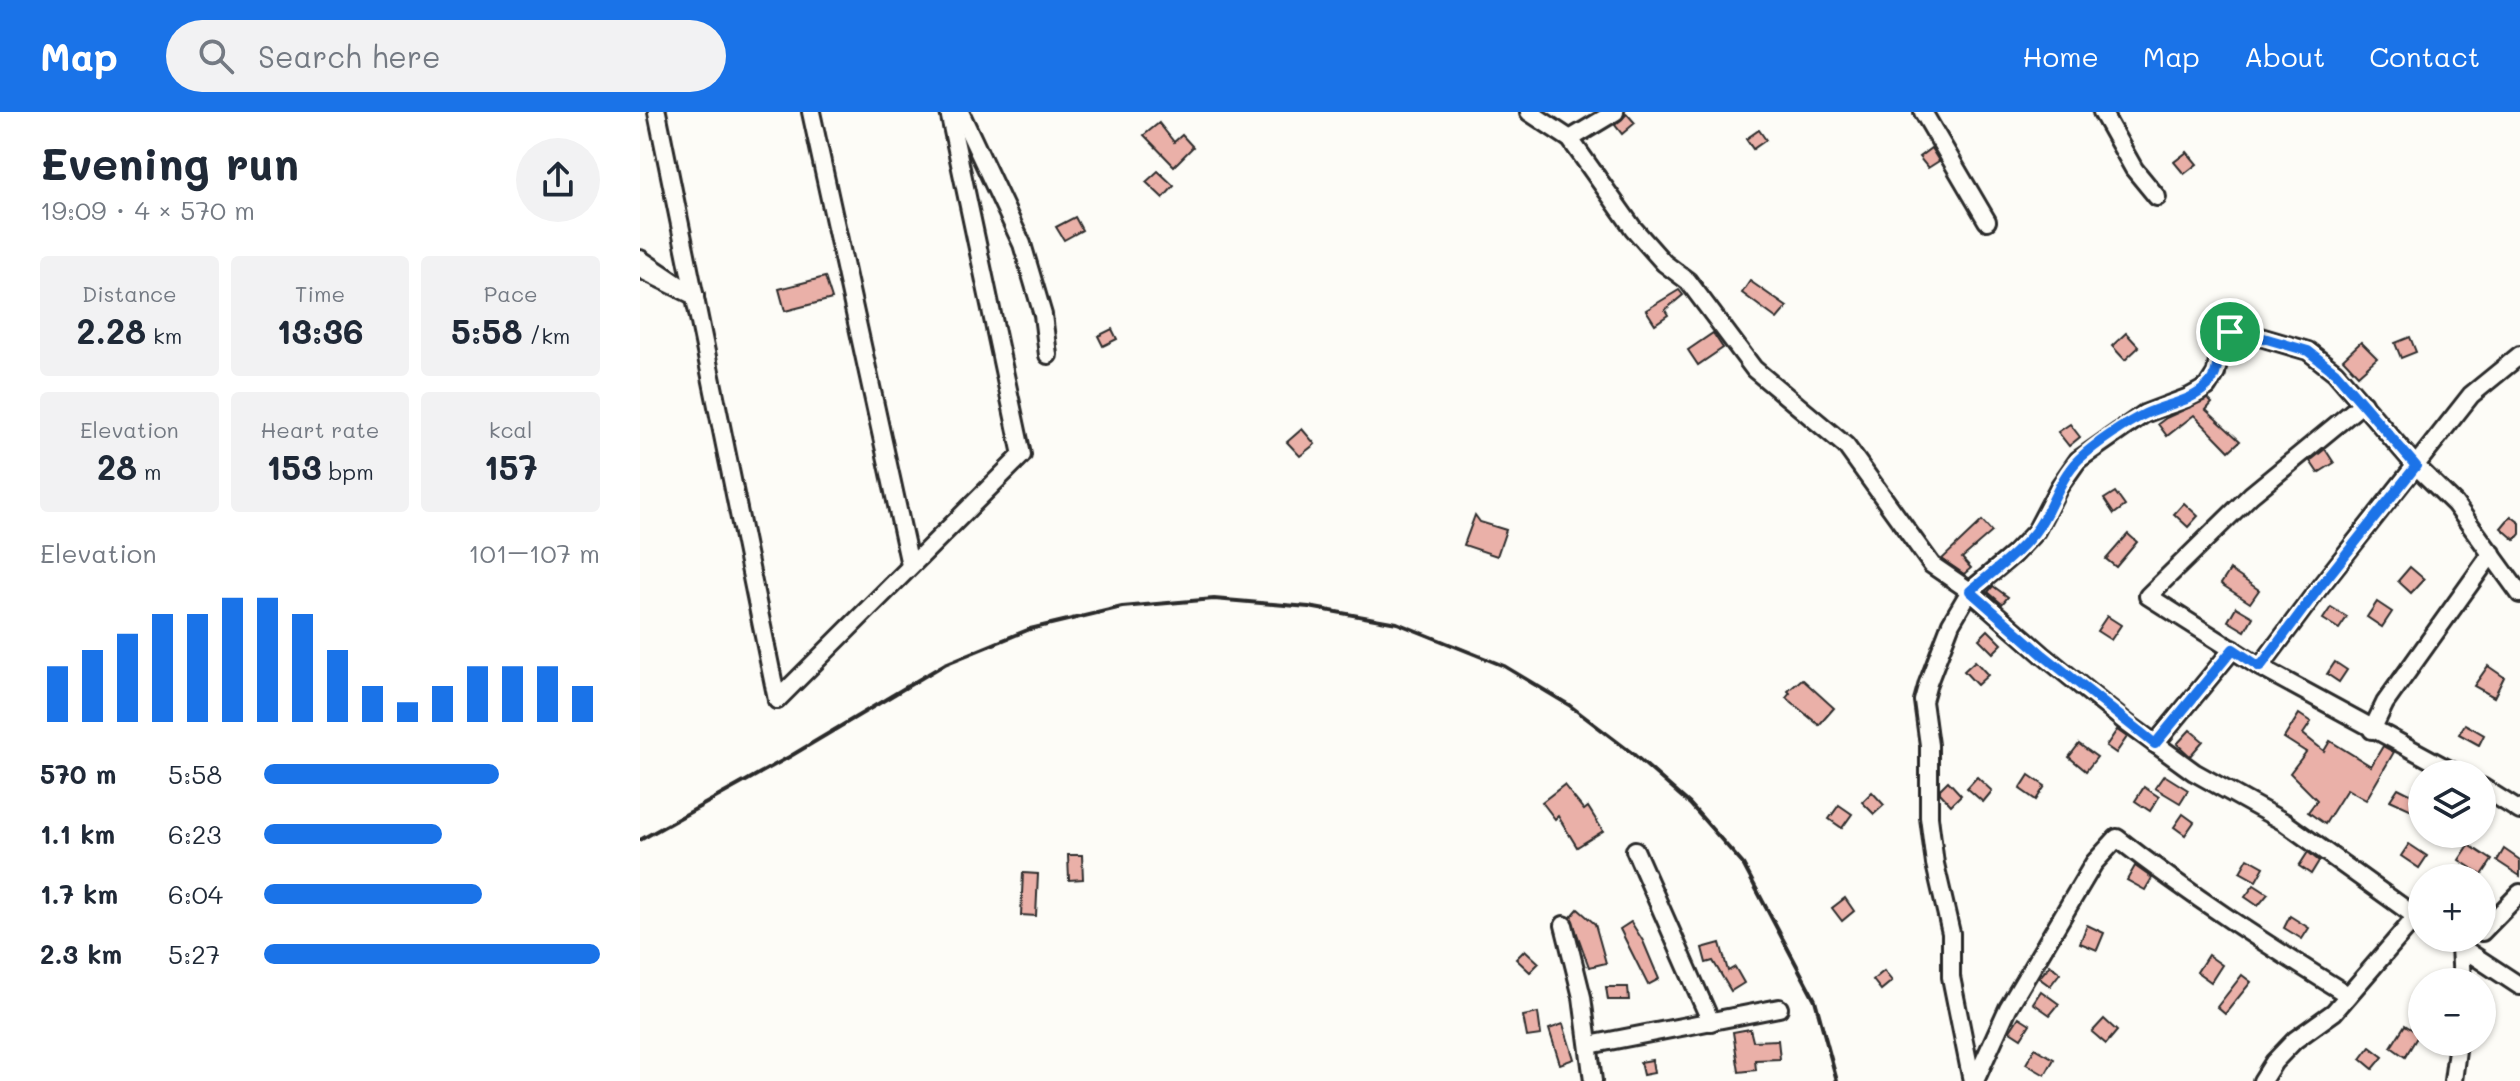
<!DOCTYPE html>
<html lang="en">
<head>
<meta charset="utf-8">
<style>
  :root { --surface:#fff; --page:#f2f2f3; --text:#1f2937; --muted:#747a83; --accent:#1a73e8 }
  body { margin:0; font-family:Mali,sans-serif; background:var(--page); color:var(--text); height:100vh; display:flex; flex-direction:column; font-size:30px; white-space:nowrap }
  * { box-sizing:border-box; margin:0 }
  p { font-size:26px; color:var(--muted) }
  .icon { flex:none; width:44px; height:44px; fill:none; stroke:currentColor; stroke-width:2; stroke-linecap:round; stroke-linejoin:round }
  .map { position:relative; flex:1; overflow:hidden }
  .sheet { display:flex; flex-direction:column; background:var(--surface); width:640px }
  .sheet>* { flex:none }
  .fabs { position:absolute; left:1768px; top:648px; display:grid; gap:16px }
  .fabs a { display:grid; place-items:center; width:88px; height:88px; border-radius:50%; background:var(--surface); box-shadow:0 2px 6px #0004; font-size:40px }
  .pin { position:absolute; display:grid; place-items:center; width:68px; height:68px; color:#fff; margin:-34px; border:4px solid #fff; border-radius:50%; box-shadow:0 2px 8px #0007 }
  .round { display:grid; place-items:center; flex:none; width:84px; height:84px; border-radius:42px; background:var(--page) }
  .overview { display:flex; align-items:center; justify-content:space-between; height:136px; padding:0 40px }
  h1 { font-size:44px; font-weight:800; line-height:60px }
  .metrics { display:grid; grid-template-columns:repeat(3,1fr); gap:12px; height:136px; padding:8px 40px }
  .metrics div { display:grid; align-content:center; border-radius:8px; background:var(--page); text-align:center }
  .metrics b { font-size:34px; font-weight:800 }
  .metrics small { font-size:22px; font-weight:400 }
  .metrics p { font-size:22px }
  .chart { height:224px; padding:16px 40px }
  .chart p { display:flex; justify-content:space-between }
  .chart svg { width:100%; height:144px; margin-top:8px; stroke:var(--accent); stroke-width:6 }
  ul { padding:0 40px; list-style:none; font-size:26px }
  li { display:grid; grid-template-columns:128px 96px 1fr; align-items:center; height:60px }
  li i { height:20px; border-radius:10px; background:var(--accent) }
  header { display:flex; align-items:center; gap:48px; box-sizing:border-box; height:112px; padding:0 40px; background:var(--accent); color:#fff }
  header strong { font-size:38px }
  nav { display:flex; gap:44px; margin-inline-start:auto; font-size:28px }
  .search { width:560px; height:72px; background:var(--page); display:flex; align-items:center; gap:20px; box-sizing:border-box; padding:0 28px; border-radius:44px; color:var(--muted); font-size:30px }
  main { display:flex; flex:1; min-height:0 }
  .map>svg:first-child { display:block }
  .building { fill:#eab0a8; stroke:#2b2b2b; stroke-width:2 }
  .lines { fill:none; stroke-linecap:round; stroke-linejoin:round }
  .minor-casing { stroke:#2b2b2b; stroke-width:22 }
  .minor { stroke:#fdfcf7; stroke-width:16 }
  .rail { stroke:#2b2b2b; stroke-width:4 }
  .route-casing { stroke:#fff; stroke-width:16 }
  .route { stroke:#1a73e8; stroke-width:10 }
</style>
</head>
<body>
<header>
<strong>Map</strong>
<div class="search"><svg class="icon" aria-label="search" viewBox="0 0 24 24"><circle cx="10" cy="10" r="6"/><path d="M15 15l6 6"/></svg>Search here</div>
<nav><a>Home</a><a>Map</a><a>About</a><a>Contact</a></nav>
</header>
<main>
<section class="sheet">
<div class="overview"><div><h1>Evening run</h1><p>19:09 · 4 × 570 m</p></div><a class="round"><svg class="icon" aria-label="share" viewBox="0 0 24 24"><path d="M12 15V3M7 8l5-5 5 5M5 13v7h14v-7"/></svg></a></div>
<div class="metrics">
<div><p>Distance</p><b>2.28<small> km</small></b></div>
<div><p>Time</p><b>13:36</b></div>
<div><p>Pace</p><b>5:58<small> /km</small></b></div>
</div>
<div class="metrics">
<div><p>Elevation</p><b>28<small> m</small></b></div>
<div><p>Heart rate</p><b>153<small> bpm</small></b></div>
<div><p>kcal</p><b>157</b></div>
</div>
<div class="chart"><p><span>Elevation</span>101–107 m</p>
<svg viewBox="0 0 160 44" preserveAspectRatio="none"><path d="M5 44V27M15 44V22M25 44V17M35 44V11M45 44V11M55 44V6M65 44V6M75 44V11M85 44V22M95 44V33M105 44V38M115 44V33M125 44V27M135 44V27M145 44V27M155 44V33"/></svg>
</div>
<ul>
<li><b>570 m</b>5:58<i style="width:70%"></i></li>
<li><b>1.1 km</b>6:23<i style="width:53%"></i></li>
<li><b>1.7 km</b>6:04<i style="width:65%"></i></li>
<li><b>2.3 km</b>5:27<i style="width:100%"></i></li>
</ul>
</section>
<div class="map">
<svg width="1880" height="969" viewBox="0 0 1880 969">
  <rect width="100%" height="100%" fill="#fdfcf7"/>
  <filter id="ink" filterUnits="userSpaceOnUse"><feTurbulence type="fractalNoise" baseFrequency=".0125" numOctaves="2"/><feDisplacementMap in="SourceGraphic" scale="16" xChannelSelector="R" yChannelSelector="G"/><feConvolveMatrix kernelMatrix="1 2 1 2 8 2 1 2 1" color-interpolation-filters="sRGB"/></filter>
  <g filter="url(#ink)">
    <g class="building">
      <path d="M 987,2 L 995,11 L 982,22 L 975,13 Z"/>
      <path d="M 519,11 L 534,30 L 542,23 L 553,35 L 534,54 L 504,23 Z"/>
      <path d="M 1119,18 L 1126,28 L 1113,37 L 1106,27 Z"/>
      <path d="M 1291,36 L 1299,49 L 1288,56 L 1279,45 Z"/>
      <path d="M 1547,40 L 1557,52 L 1544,62 L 1534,50 Z"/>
      <path d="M 518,59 L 534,74 L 523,86 L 506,70 Z"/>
      <path d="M 435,105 L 442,118 L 424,128 L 416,115 Z"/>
      <path d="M 185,165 L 192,187 L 145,199 L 139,177 Z"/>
      <path d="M 1110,169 L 1147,195 L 1137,207 L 1102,181 Z"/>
      <path d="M 1039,178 L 1043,183 L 1025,198 L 1028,203 L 1015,212 L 1006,198 Z"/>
      <path d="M 472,217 L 477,227 L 463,234 L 458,224 Z"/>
      <path d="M 1073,221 L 1083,236 L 1058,253 L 1048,238 Z"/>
      <path d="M 1486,221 L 1499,235 L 1485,248 L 1472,234 Z"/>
      <path d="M 1770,225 L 1776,240 L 1761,246 L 1755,231 Z"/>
      <path d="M 1721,230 L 1737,246 L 1718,263 L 1703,247 Z"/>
      <path d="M 1568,287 L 1572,291 L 1566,298 L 1600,329 L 1589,339 L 1554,303 L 1527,324 L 1518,312 L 1526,306 Z"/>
      <path d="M 1430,312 L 1440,325 L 1429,334 L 1418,320 Z"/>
      <path d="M 662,317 L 675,332 L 660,344 L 647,330 Z"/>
      <path d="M 1685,337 L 1694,351 L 1678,361 L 1670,349 Z"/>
      <path d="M 1475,380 L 1485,394 L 1474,402 L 1464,387 Z"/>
      <path d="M 1544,391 L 1558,404 L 1548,415 L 1534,402 Z"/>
      <path d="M 835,403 L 840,410 L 866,418 L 857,444 L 824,433 Z"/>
      <path d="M 1871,404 L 1880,411 L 1880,422 L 1875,428 L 1861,416 Z"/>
      <path d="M 1342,409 L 1352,420 L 1322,446 L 1331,456 L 1324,462 L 1302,447 Z"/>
      <path d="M 1488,422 L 1497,430 L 1476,455 L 1466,447 Z"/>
      <path d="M 1770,455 L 1784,467 L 1771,481 L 1758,469 Z"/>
      <path d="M 1590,458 L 1619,478 L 1610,491 L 1581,472 Z"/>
      <path d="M 1353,474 L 1368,485 L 1362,492 L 1348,480 Z"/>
      <path d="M 1737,490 L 1752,500 L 1742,515 L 1727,505 Z"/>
      <path d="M 1596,495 L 1613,505 L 1605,519 L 1588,509 Z"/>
      <path d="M 1691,495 L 1707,505 L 1699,517 L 1683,507 Z"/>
      <path d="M 1467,504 L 1481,513 L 1471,528 L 1457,519 Z"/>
      <path d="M 1348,518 L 1362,532 L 1353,541 L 1339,527 Z"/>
      <path d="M 1335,549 L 1348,563 L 1337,573 L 1324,559 Z"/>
      <path d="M 1695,550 L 1707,558 L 1699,570 L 1687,562 Z"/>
      <path d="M 1848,554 L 1864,565 L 1854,585 L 1834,574 Z"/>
      <path d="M 1162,567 L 1194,596 L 1179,613 L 1146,586 L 1150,581 L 1148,579 Z"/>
      <path d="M 1659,602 L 1671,610 L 1663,622 L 1684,639 L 1690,629 L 1731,654 L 1743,634 L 1754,640 L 1726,688 L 1707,677 L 1685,712 L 1668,700 L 1677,688 L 1650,661 L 1666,640 L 1644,626 Z"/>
      <path d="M 1825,612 L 1844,623 L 1839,633 L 1819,622 Z"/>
      <path d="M 1477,618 L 1487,625 L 1476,641 L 1466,634 Z"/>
      <path d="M 1550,618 L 1563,629 L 1550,644 L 1537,632 Z"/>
      <path d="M 1439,632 L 1457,645 L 1446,659 L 1429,645 Z"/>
      <path d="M 1389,663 L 1405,674 L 1396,688 L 1380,677 Z"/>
      <path d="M 1524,663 L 1548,678 L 1540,691 L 1515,676 Z"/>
      <path d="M 1337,665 L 1352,679 L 1343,690 L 1327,676 Z"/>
      <path d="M 1308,669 L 1321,683 L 1311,693 L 1300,681 L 1300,677 Z"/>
      <path d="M 924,673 L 944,698 L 948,695 L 963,719 L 937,735 L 918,704 L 915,707 L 902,690 Z"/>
      <path d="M 1504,675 L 1519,685 L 1510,699 L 1495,689 Z"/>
      <path d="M 1758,676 L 1780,687 L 1774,699 L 1750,688 Z"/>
      <path d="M 1232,680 L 1244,693 L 1234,702 L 1222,690 Z"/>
      <path d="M 1199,693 L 1212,702 L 1202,716 L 1189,707 Z"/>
      <path d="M 1543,702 L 1554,710 L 1545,723 L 1534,715 Z"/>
      <path d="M 1769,732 L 1787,744 L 1779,756 L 1761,744 Z"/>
      <path d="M 1829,733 L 1852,748 L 1842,763 L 1819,748 Z"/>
      <path d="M 1864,737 L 1880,748 L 1880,764 L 1857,749 Z"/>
      <path d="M 1668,740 L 1679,749 L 1671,762 L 1659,754 Z"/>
      <path d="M 428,743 L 442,743 L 443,767 L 429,768 Z"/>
      <path d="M 1608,746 L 1624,755 L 1616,769 L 1600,760 Z"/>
      <path d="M 1495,754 L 1512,766 L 1505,778 L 1487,768 Z"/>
      <path d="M 383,761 L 398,762 L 396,804 L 381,803 Z"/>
      <path d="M 1614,773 L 1628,782 L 1618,794 L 1605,785 Z"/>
      <path d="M 1205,786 L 1214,799 L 1202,809 L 1192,796 Z"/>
      <path d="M 938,797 L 955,812 L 966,851 L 949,855 L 931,805 Z"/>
      <path d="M 1650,804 L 1669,816 L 1662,827 L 1644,816 Z"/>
      <path d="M 991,810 L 1003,829 L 1019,867 L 1008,873 L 980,817 Z"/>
      <path d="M 1447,813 L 1464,821 L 1457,838 L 1440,831 Z"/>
      <path d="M 1080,831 L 1088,859 L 1095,855 L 1104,871 L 1091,879 L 1073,849 L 1066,851 L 1062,836 Z"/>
      <path d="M 885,838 L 899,851 L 890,860 L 876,847 Z"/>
      <path d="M 1568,843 L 1582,853 L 1571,870 L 1557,860 Z"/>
      <path d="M 1410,853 L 1420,861 L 1410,874 L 1399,866 Z"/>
      <path d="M 1244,859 L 1252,869 L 1241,878 L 1233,868 Z"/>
      <path d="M 1602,863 L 1611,870 L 1585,902 L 1577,895 Z"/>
      <path d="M 966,875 L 988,875 L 989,888 L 968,888 Z"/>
      <path d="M 1401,879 L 1419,892 L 1410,903 L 1393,891 Z"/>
      <path d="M 898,901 L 901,923 L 887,925 L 883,904 Z"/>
      <path d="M 1379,905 L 1390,912 L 1381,926 L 1370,919 Z"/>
      <path d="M 1464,907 L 1477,919 L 1466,932 L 1452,920 Z"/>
      <path d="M 923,912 L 934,947 L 920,952 L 909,917 Z"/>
      <path d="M 1765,913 L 1779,922 L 1765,945 L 1751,935 Z"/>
      <path d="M 1110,917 L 1113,929 L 1138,928 L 1140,947 L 1115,948 L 1116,958 L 1099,960 L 1093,920 Z"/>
      <path d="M 1730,935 L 1743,945 L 1733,957 L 1721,947 Z"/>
      <path d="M 1395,936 L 1414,947 L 1405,963 L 1386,952 Z"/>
      <path d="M 1012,948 L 1014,961 L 1003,963 L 1000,950 Z"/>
    </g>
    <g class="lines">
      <defs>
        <g id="minor">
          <path d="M 17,0 L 137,588"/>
          <path d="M 171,0 L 270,453"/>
          <path d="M 320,0 L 382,132 L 403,203 L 408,243"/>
          <path d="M 889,0 L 930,27 L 993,116 L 1024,151 L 1048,169 L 1114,257 L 1206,334 L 1292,453 L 1330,479 L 1403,543 L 1488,612 L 1554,660 L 1644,710 L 1782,809"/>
          <path d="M 1283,0 L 1347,109"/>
          <path d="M 1462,0 L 1494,57 L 1517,85"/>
          <path d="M 930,27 L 975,0"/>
          <path d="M 0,147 L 55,184 L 0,157"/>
          <path d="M 1723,291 L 1611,383 L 1508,484 L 1620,555 L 1679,476 L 1831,283 L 1880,243"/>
          <path d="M 1620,555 L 1817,662"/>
          <path d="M 137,588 L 382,343 L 309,0"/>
          <path d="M 1732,618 L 1745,591 L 1852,441"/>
          <path d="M 1515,632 L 1593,537"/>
          <path d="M 1842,675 L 1880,699"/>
          <path d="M 995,738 L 1071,910"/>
          <path d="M 924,813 L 942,885 L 953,969"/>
          <path d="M 1842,820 L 1880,781"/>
          <path d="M 1807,826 L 1880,874"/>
          <path d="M 1820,835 L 1822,870"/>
          <path d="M 949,933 L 1139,896"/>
          <path d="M 1332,969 L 1311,865 L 1311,821 L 1295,752 L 1289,705 L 1289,633 L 1283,589 L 1288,571 L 1311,511 L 1330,479 L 1374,442 L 1396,419 L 1419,375 L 1438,348 L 1504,302 L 1549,285 L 1567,275 L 1576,261 L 1581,230 L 1590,220 L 1603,220 L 1668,239 L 1695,260 L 1776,354 L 1815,392 L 1880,482"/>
          <path d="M 1335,969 L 1368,896 L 1454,751 L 1477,726 C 1551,784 1629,834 1708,883"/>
          <path d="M 1622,969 L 1634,950 L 1655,928 L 1694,900 L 1776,805"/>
          <path d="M 1813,969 L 1818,930"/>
        </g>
      </defs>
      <use href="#minor" class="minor-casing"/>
      <use href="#minor" class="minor"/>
      <path class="rail" d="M 0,728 L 149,645 L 305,552 L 390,517 L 482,495 L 574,487 L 669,495 L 757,511 L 864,554 L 929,593 L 992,641 L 1050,692 L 1103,752 L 1175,888 L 1197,969"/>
    </g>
  </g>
  <g class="lines" filter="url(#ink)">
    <defs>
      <path id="route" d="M 1590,220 L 1603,220 L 1668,239 L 1695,260 L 1776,354 L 1679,476 L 1620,555 L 1593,537 L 1515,632 L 1403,543 L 1330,479 C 1352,461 1376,443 1394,421 C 1412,399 1418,367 1439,347 C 1455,332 1486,311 1505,302 C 1525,292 1551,290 1567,274 C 1584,258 1572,238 1590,220 Z"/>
    </defs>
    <use href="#route" class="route-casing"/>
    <use href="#route" class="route"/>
  </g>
</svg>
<div class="fabs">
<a><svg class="icon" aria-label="layers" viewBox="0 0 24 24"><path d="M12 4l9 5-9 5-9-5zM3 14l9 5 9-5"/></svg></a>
<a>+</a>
<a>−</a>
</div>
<div class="pin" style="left:1590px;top:220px;background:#1e9e55"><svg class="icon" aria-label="arrive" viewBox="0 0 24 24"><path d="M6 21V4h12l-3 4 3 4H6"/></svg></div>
</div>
</main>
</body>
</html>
